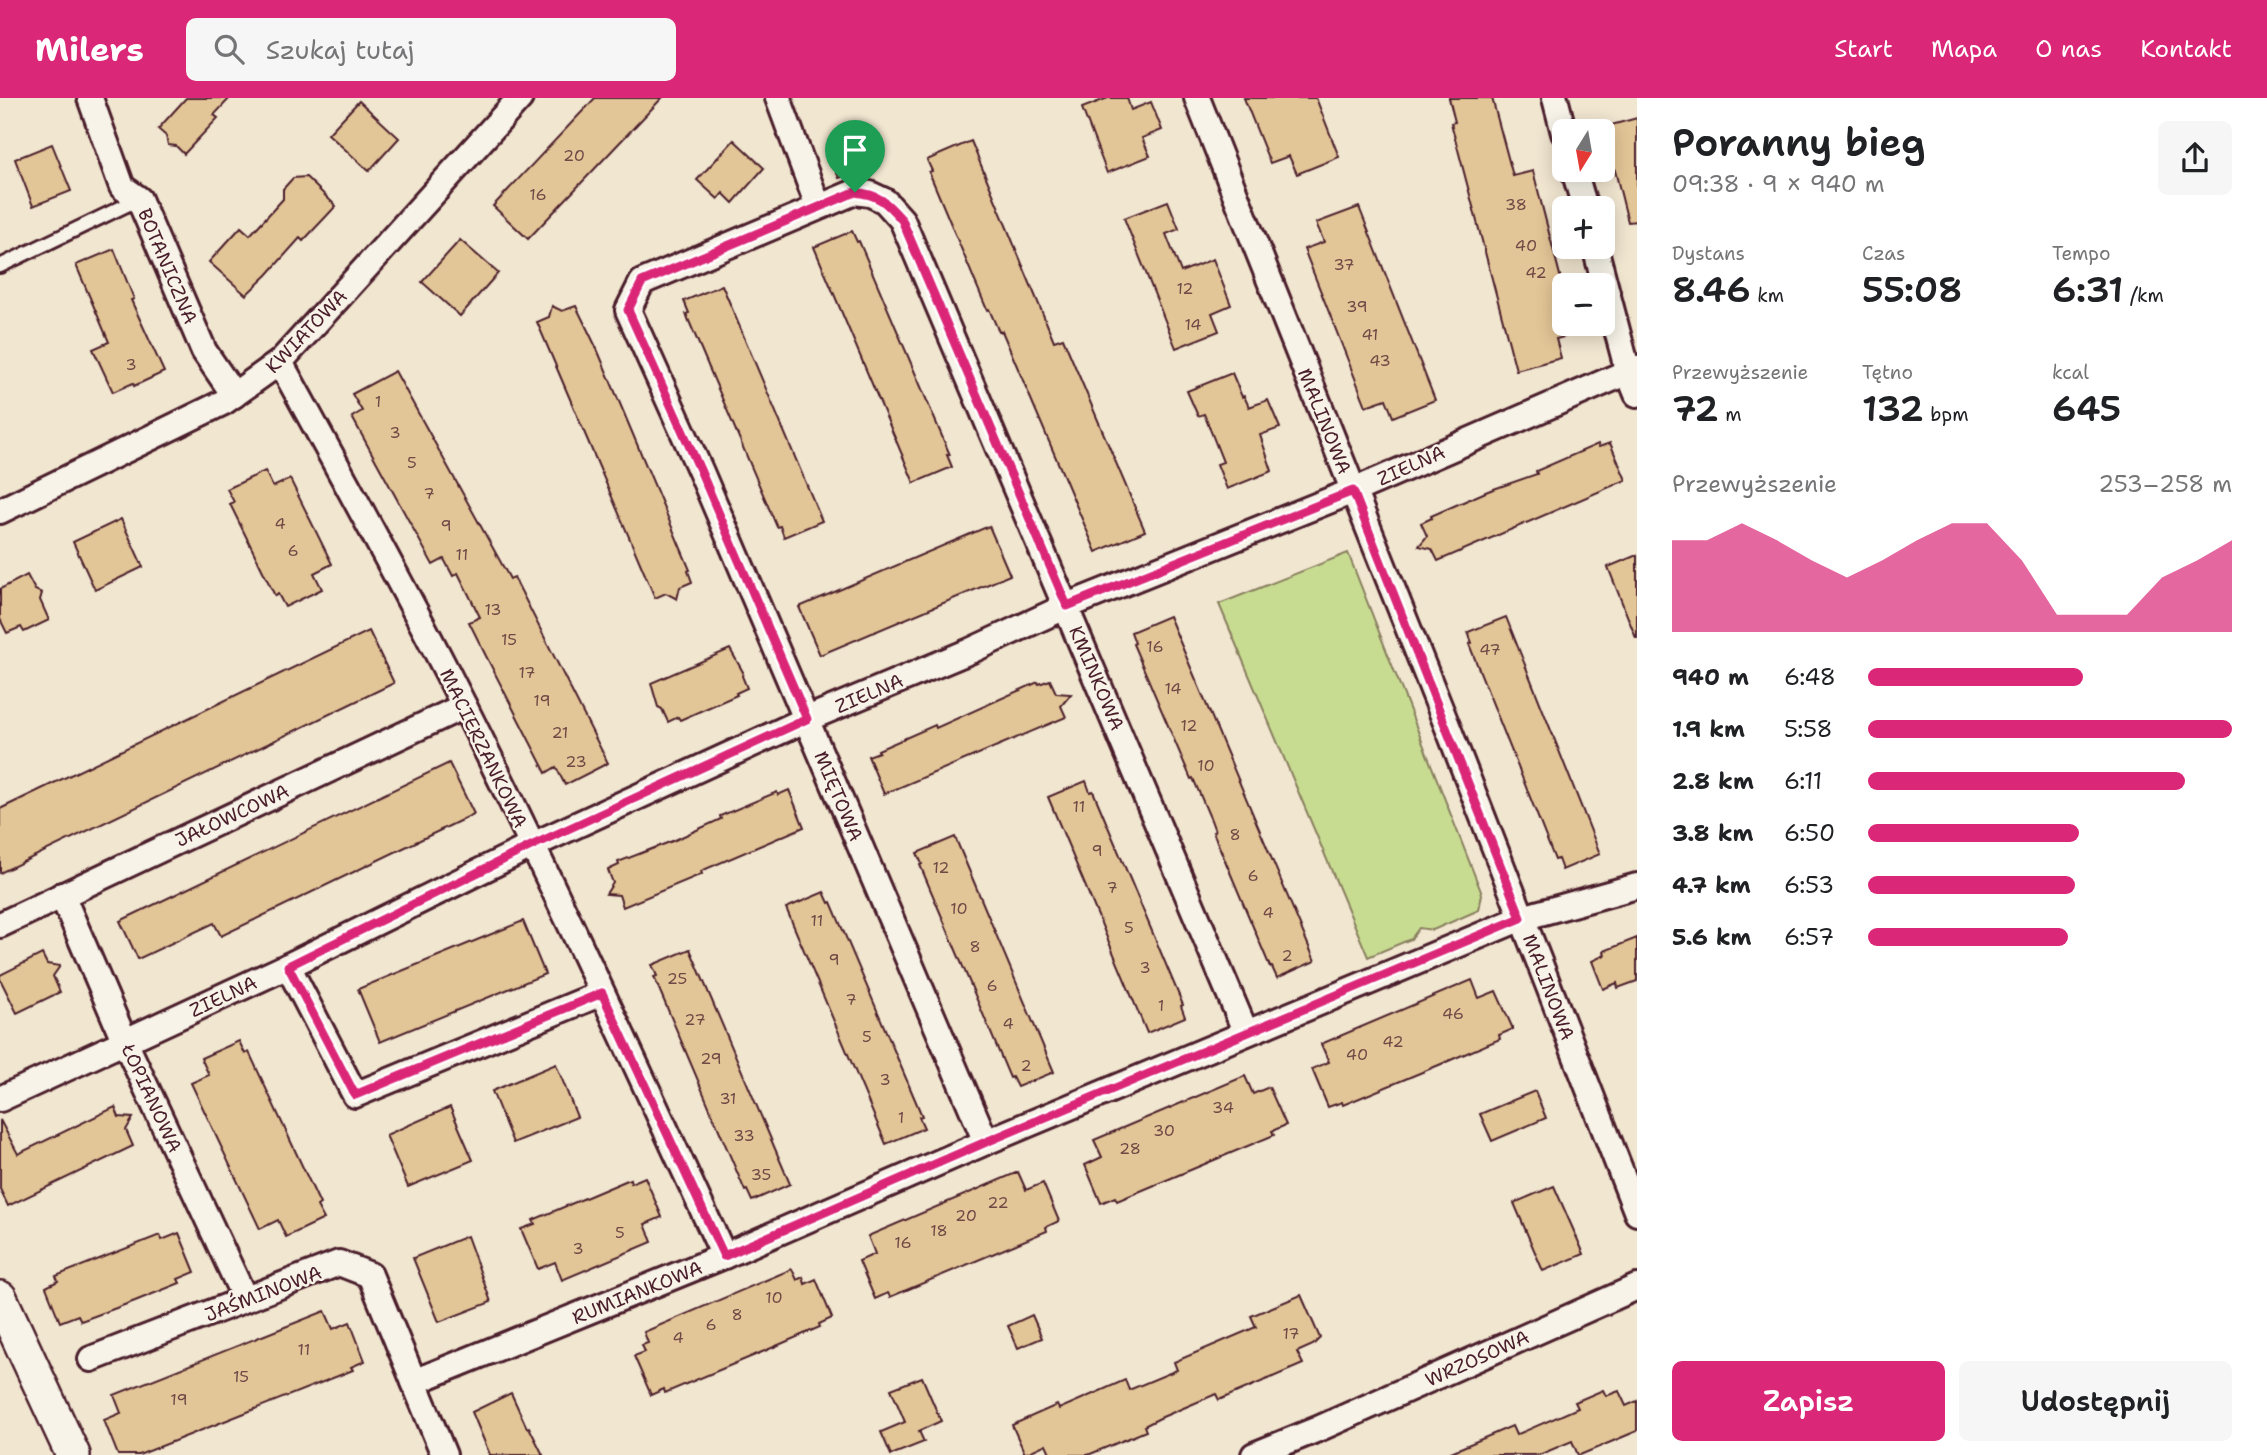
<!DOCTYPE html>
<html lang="pl">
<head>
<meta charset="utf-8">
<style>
  :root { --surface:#fff; --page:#f6f6f6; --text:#202124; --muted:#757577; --accent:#db2777 }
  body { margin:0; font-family:"Shantell Sans",sans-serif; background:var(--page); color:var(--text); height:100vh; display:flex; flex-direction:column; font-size:26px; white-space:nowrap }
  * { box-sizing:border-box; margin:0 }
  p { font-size:23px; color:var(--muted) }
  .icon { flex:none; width:38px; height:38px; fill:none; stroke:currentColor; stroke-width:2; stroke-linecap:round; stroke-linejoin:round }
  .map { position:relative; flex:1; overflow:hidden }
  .panel { display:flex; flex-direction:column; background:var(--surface); width:630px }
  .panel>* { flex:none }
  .needle { width:46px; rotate:191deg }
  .controls { position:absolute; left:1552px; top:21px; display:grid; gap:14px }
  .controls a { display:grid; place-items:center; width:63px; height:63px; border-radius:10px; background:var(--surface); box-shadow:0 4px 18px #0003; font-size:35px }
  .pin { position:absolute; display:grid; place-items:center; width:60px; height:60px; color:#fff; margin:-72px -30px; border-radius:50% 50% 50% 0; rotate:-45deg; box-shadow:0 0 7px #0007 }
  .pin .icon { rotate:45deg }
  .round { display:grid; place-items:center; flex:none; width:74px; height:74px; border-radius:10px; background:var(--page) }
  .overview { display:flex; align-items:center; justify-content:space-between; height:119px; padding:0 35px }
  h1 { font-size:38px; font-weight:600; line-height:52px }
  .stats { display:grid; grid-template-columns:repeat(3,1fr); gap:10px; height:119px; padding:7px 35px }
  .stats div { display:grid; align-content:center }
  .stats b { font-size:35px; font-weight:600 }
  .stats small { font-size:19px; font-weight:400 }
  .stats p { font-size:19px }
  .chart { height:196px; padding:14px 35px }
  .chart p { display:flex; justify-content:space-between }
  .chart svg { width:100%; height:126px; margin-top:7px; fill:var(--accent); opacity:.7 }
  .primary-button { display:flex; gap:14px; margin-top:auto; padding:14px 35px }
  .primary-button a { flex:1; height:80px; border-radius:10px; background:var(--accent); color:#fff; font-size:28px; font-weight:600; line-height:80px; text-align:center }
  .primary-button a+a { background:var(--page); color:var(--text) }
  ul { padding:0 35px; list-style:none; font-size:23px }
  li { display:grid; grid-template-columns:112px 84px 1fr; align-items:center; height:52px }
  li i { height:18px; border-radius:9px; background:var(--accent) }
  header { display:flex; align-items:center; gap:42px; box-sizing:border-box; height:98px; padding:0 35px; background:var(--accent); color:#fff }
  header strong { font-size:33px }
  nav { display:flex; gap:38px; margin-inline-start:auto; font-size:24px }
  .search { width:490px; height:63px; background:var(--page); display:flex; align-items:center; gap:18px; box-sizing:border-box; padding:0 24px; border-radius:10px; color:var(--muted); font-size:26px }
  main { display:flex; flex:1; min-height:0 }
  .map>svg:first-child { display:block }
  .green { fill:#c7dc91; stroke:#887e5e; stroke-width:2 }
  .building { fill:#e3c697; stroke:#4a1f2b; stroke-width:2 }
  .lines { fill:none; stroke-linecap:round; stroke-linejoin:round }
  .lane-casing { stroke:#4a1f2b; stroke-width:18 }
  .street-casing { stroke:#4a1f2b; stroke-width:30 }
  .secondary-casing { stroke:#4a1f2b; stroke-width:38 }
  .lane { stroke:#f7f3e8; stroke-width:12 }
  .street { stroke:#f7f3e8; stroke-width:24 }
  .secondary { stroke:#f7f3e8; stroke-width:33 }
  .route-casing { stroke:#fff; stroke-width:14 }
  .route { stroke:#db2777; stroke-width:9 }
  .labels { text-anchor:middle; stroke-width:5; stroke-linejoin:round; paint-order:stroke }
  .number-label { font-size:16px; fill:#704946 }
  .street-label { font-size:19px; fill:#4a1f2b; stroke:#f7f3e8 }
</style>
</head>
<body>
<header>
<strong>Milers</strong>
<div class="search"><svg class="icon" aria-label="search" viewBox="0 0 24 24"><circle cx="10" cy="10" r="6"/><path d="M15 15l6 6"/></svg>Szukaj tutaj</div>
<nav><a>Start</a><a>Mapa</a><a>O nas</a><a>Kontakt</a></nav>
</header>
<main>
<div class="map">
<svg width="1637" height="1357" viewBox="0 0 1637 1357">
  <rect width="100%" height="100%" fill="#f1e6d0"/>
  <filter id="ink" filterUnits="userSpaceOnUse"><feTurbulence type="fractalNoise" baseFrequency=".0143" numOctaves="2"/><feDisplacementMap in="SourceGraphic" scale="14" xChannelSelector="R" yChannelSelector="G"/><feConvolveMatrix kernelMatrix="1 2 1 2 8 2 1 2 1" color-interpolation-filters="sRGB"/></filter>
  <g filter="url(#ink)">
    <path class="green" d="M 1348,455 L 1482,796 L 1479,812 L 1433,832 L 1419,830 L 1411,841 L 1368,859 L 1219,506 Z"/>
    <g class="building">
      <path d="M 186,0 L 230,0 L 214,17 L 218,20 L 184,56 L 176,48 L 168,47 L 166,38 L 158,31 Z"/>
      <path d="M 595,0 L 662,0 L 528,141 L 493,108 Z"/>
      <path d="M 1108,0 L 1127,0 L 1131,12 L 1151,4 L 1162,32 L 1142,40 L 1150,58 L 1107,75 L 1082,10 Z"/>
      <path d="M 1244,0 L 1316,0 L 1339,59 L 1297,76 L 1289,58 L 1270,65 Z"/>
      <path d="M 1449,0 L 1492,0 L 1513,78 L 1533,73 L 1564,193 L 1564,239 L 1556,241 L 1561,260 L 1516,272 L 1451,25 L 1455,24 Z"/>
      <path d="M 359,3 L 399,40 L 369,73 L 328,36 Z"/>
      <path d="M 1637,20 L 1637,123 L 1628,124 L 1604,29 Z"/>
      <path d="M 859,40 L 870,68 L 839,80 L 828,53 Z"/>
      <path d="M 734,42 L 764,70 L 733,105 L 723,95 L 718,101 L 697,82 Z"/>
      <path d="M 971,43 L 1054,243 L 1063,240 L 1145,433 L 1096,454 L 1002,233 L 999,234 L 989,211 L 987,212 L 929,74 L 932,73 L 927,62 Z"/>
      <path d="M 52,46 L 71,93 L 33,108 L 15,61 Z"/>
      <path d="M 306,79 L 336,108 L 303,143 L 300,140 L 267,177 L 246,197 L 209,164 L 241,129 L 250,137 L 283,101 L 283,91 L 293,80 Z"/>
      <path d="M 1168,103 L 1179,131 L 1166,136 L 1181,174 L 1213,161 L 1231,207 L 1212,215 L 1219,233 L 1176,250 L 1124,120 Z"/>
      <path d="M 1359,109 L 1435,302 L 1393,319 L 1386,301 L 1366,308 L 1304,151 L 1324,144 L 1316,125 Z"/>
      <path d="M 852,133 L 857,144 L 859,143 L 950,357 L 947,357 L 952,369 L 914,385 L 814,149 Z"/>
      <path d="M 460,142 L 498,175 L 460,218 L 422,184 Z"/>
      <path d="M 114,151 L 134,201 L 131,202 L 164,274 L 134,288 L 133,285 L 113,294 L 93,251 L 109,244 L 76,167 Z"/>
      <path d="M 722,187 L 822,423 L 784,439 L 780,428 L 777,429 L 686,216 L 689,215 L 684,203 Z"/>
      <path d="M 552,208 L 562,213 L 576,208 L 597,251 L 690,472 L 688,473 L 692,484 L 680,489 L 677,501 L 666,495 L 655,500 L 588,343 L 537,224 L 549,219 Z"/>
      <path d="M 395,273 L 510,481 L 514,479 L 608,665 L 565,687 L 556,669 L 546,675 L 486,558 L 469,524 L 480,519 L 458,475 L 453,478 L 444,461 L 433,467 L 352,319 L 362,313 L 352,296 Z"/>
      <path d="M 1232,275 L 1242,299 L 1244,298 L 1249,309 L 1268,302 L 1280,330 L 1260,337 L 1272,373 L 1227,391 L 1217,366 L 1223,364 L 1204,316 L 1198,318 L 1187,293 Z"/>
      <path d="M 1610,345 L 1626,382 L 1438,463 L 1432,451 L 1419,448 L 1427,438 L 1421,425 L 1432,420 L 1431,418 L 1488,393 L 1537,376 L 1536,373 L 1598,346 L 1599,349 Z"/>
      <path d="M 265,373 L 273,389 L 290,381 L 332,466 L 314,475 L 322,491 L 285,509 L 278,496 L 275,498 L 259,465 L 230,406 L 234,404 L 227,391 Z"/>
      <path d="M 121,421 L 143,469 L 95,492 L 73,444 Z"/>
      <path d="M 989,428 L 1010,477 L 820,557 L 799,509 Z"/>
      <path d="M 1637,457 L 1637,540 L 1636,540 L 1608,469 Z"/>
      <path d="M 27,477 L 35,492 L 42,495 L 40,502 L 49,522 L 24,534 L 21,529 L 7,535 L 0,521 L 0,491 Z"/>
      <path d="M 1169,518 L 1315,863 L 1277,880 L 1272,869 L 1270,869 L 1213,734 L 1215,733 L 1211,722 L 1193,680 L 1191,681 L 1133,546 L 1135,545 L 1131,534 Z"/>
      <path d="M 1506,519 L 1600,756 L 1562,772 L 1558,761 L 1555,762 L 1469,546 L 1472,545 L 1468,534 Z"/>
      <path d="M 369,533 L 394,585 L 0,775 L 0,711 Z"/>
      <path d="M 730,551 L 743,574 L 742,578 L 747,590 L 736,595 L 737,597 L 680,622 L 678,619 L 668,624 L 662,611 L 658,609 L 651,585 Z"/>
      <path d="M 1050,582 L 1056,595 L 1071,596 L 1061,608 L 1066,619 L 884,696 L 868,658 L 879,654 L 878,652 L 935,627 L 936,630 L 1038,584 L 1039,586 Z"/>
      <path d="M 449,665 L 474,716 L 221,838 L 214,825 L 138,861 L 120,823 Z"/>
      <path d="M 1086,683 L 1090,694 L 1093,693 L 1183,907 L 1181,908 L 1185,919 L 1147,935 L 1048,699 Z"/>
      <path d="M 789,692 L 804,729 L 701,773 L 702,776 L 623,809 L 619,797 L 606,796 L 613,785 L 608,772 L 619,767 L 618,764 L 675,742 L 721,721 L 720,718 L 777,694 L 778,697 Z"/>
      <path d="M 955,739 L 1054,974 L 1017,989 L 1012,979 L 1010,980 L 920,767 L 922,766 L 917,755 Z"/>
      <path d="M 824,794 L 829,805 L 831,804 L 922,1018 L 919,1019 L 924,1030 L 886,1046 L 786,810 Z"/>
      <path d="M 523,823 L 545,876 L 380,944 L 358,891 Z"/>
      <path d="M 1637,840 L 1637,883 L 1618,890 L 1617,885 L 1603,891 L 1592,863 L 1605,857 L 1604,853 Z"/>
      <path d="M 690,851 L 790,1086 L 752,1103 L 747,1092 L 745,1093 L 654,879 L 657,878 L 652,867 Z"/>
      <path d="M 42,856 L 47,866 L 60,868 L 53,878 L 60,894 L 17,915 L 0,881 L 0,877 Z"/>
      <path d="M 1472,882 L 1479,900 L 1496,893 L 1513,931 L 1499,937 L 1500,941 L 1439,967 L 1343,1007 L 1342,1004 L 1328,1009 L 1312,971 L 1329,964 L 1321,946 Z"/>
      <path d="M 239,943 L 245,956 L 249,954 L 320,1106 L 317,1108 L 324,1121 L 286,1139 L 278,1122 L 260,1131 L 191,985 L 209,977 L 201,960 Z"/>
      <path d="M 556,966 L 577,1019 L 513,1045 L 492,993 Z"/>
      <path d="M 1245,978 L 1253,996 L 1269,989 L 1286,1027 L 1272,1033 L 1274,1037 L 1169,1081 L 1117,1103 L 1115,1099 L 1101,1105 L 1085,1067 L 1102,1059 L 1094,1042 Z"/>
      <path d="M 1535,993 L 1546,1020 L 1492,1043 L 1480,1016 Z"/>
      <path d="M 115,1009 L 119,1019 L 133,1020 L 126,1032 L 133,1048 L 8,1108 L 0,1091 L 0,1022 L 18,1056 Z"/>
      <path d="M 450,1009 L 473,1062 L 408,1089 L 386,1037 Z"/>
      <path d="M 1018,1074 L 1026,1092 L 1043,1085 L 1059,1123 L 1046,1129 L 1047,1133 L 890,1199 L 888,1195 L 875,1201 L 859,1163 L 875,1156 L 868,1138 Z"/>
      <path d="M 645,1079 L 662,1119 L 645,1126 L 652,1144 L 562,1182 L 555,1164 L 538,1171 L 521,1131 L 535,1126 L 533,1122 L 630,1081 L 631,1085 Z"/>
      <path d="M 1554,1088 L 1584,1156 L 1543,1173 L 1514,1105 Z"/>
      <path d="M 179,1135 L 195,1174 L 178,1181 L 180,1185 L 135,1203 L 81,1223 L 78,1217 L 60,1224 L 46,1189 L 58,1183 L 56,1178 L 160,1137 L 162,1142 Z"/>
      <path d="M 467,1138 L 491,1204 L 439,1224 L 413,1160 Z"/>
      <path d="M 792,1171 L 797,1182 L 803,1179 L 805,1186 L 816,1181 L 832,1220 L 819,1226 L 820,1229 L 767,1252 L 665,1295 L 664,1291 L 651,1297 L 634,1258 L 645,1254 L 642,1247 L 648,1245 L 644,1234 Z"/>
      <path d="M 1301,1197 L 1320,1240 L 1313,1247 L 1297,1254 L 1303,1266 L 1219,1302 L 1216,1296 L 1160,1320 L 1144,1328 L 1146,1333 L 1088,1357 L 1051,1357 L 1046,1346 L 1025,1356 L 1012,1327 L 1057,1307 L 1059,1311 L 1125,1282 L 1129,1292 L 1177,1272 L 1174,1264 L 1256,1229 L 1251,1218 Z"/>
      <path d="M 325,1213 L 333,1231 L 350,1224 L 365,1263 L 351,1269 L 353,1272 L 139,1357 L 118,1357 L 104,1322 L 121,1315 L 114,1297 Z"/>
      <path d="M 1032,1217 L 1042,1240 L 1018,1250 L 1008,1228 Z"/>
      <path d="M 922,1279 L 941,1323 L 919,1333 L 924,1344 L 891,1357 L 881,1334 L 905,1324 L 891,1291 Z"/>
      <path d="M 1603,1292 L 1606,1298 L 1619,1293 L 1626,1308 L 1637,1303 L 1637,1333 L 1580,1357 L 1578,1357 L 1572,1343 L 1539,1357 L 1444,1357 L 1512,1328 L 1516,1337 L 1578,1310 L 1575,1304 Z"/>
      <path d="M 511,1295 L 527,1330 L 529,1329 L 543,1357 L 490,1357 L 472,1314 Z"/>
    </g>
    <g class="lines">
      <defs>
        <path id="lane" d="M 0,168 L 139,101"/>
        <g id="street">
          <path d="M 90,0 L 122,89 L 139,101 L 204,253 L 234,297"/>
          <path d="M 778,0 L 818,108"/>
          <path d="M 1197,0 L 1450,635 L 1637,1115"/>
          <path d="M 1555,0 L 1564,35"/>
          <path d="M 1574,72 L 1585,110"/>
          <path d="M 1595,149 L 1628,274 L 1637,296"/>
          <path d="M 280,264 C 337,368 394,471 448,576 C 545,767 634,963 724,1158"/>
          <path d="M 0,413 L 224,304 L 280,264 L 520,0"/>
          <path d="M 62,797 L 125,944 L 245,1201"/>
          <path d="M 0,827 L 464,608"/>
          <path d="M 288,868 L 355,997 L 602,895"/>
          <path d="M 0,1001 L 288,868 L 533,747 L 807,621 L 970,553 L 1067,508 L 1353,393 L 1637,270"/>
          <path d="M 986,1044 L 701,374 L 628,212 L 642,184 L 855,94 L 870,96 L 885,103 L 902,122 L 1246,935"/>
          <path d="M 91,1261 L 339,1165 L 370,1177 L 444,1357"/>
          <path d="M 414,1284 L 724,1158 L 986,1044 L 1522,820 L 1637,788"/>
          <path d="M 1254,1357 L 1318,1331 L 1637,1189"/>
        </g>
        <path id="secondary" d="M 0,1200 L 73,1357"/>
      </defs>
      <use href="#lane" class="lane-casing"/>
      <use href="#street" class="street-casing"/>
      <use href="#secondary" class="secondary-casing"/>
      <use href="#lane" class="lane"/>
      <use href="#street" class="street"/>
      <use href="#secondary" class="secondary"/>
    </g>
  </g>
  <g class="lines" filter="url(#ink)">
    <defs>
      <path id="route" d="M 855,94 C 880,97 886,104 902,122 L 1067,508 L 1353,393 L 1521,820 L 986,1044 L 724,1158 L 602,895 L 355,997 L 288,868 L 533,747 L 807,621 L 701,374 L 628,212 L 642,184 Z"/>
    </defs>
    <use href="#route" class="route-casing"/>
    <use href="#route" class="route"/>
  </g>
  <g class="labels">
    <g class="number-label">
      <text x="574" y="63">20</text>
      <text x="538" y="102">16</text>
      <text x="1516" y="112">38</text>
      <text x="1526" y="153">40</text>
      <text x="1344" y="172">37</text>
      <text x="1536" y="180">42</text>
      <text x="1185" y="196">12</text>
      <text x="1357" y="214">39</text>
      <text x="1193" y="232">14</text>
      <text x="1370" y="242">41</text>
      <text x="1380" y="268">43</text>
      <text x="131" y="272">3</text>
      <text x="378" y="309">1</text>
      <text x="395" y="340">3</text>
      <text x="412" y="370">5</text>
      <text x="429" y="401">7</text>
      <text x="280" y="431">4</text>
      <text x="446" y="433">9</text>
      <text x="293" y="458">6</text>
      <text x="462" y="462">11</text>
      <text x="493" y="517">13</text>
      <text x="509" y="547">15</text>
      <text x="1155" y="554">16</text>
      <text x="1490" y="557">47</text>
      <text x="527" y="580">17</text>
      <text x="1173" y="596">14</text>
      <text x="542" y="608">19</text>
      <text x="1189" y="633">12</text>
      <text x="560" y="640">21</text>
      <text x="576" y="669">23</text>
      <text x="1206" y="673">10</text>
      <text x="1079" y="714">11</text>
      <text x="1235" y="742">8</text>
      <text x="1097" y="758">9</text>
      <text x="941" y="775">12</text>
      <text x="1253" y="783">6</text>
      <text x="1112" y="795">7</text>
      <text x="959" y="816">10</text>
      <text x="1268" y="820">4</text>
      <text x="817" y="828">11</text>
      <text x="1129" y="835">5</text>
      <text x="975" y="854">8</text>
      <text x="1287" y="863">2</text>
      <text x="834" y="867">9</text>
      <text x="1145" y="875">3</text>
      <text x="677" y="886">25</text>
      <text x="992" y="893">6</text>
      <text x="851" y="907">7</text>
      <text x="1161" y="913">1</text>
      <text x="1453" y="921">46</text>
      <text x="695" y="927">27</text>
      <text x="1008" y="931">4</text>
      <text x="867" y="944">5</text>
      <text x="1393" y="949">42</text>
      <text x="1357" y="962">40</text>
      <text x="711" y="966">29</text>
      <text x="1026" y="973">2</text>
      <text x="885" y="987">3</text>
      <text x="728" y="1006">31</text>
      <text x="1223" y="1015">34</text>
      <text x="901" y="1025">1</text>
      <text x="1164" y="1038">30</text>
      <text x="744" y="1043">33</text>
      <text x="1130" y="1056">28</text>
      <text x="761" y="1082">35</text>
      <text x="998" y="1110">22</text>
      <text x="966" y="1123">20</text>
      <text x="939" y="1138">18</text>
      <text x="620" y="1140">5</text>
      <text x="903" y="1150">16</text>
      <text x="578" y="1156">3</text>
      <text x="774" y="1205">10</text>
      <text x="737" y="1222">8</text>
      <text x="711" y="1232">6</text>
      <text x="1291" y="1241">17</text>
      <text x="678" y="1245">4</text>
      <text x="304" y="1257">11</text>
      <text x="241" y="1284">15</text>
      <text x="179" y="1307">19</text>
    </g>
    <g class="street-label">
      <text transform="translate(168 168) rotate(67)" y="7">BOTANICZNA</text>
      <text transform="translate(306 233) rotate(-46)" y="7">KWIATOWA</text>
      <text transform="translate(1325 323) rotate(68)" y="7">MALINOWA</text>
      <text transform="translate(1411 367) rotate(-24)" y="7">ZIELNA</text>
      <text transform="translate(1097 580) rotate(67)" y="7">KMINKOWA</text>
      <text transform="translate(869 595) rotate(-23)" y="7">ZIELNA</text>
      <text transform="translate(484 650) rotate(64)" y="7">MACIERZANKOWA</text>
      <text transform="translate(839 698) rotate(67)" y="7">MIĘTOWA</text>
      <text transform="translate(232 717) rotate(-25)" y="7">JAŁOWCOWA</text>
      <text transform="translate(1549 889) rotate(69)" y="7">MALINOWA</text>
      <text transform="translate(223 898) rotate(-25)" y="7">ZIELNA</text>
      <text transform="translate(152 1000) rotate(65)" y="7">ŁOPIANOWA</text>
      <text transform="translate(637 1194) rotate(-22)" y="7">RUMIANKOWA</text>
      <text transform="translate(263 1195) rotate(-21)" y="7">JAŚMINOWA</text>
      <text transform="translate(1477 1260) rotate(-24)" y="7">WRZOSOWA</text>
    </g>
  </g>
</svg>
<div class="controls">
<a><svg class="needle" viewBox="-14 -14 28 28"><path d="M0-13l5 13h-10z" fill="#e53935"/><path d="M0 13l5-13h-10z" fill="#757577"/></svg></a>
<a>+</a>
<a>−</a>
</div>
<div class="pin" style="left:855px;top:94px;background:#1e9e55"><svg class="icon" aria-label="arrive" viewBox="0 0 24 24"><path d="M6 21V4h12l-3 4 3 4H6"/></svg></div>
</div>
<section class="panel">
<div class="overview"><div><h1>Poranny bieg</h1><p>09:38 · 9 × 940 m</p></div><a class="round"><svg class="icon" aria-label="share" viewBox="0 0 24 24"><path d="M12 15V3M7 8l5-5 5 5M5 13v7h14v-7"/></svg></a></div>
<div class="stats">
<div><p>Dystans</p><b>8.46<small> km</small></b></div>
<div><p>Czas</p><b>55:08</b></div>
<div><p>Tempo</p><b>6:31<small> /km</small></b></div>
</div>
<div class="stats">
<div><p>Przewyższenie</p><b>72<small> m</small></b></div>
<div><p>Tętno</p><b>132<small> bpm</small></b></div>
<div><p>kcal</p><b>645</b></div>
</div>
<div class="chart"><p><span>Przewyższenie</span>253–258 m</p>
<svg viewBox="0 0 160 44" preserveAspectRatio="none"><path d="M0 44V12L10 12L20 6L30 12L40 19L50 25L60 19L70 12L80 6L90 6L100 19L110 38L120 38L130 38L140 25L150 19L160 12V44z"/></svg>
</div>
<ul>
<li><b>940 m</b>6:48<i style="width:59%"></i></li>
<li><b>1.9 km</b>5:58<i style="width:100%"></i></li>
<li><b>2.8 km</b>6:11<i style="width:87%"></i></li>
<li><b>3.8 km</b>6:50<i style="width:58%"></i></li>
<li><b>4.7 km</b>6:53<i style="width:57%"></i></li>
<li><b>5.6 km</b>6:57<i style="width:55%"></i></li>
</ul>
<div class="primary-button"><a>Zapisz</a><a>Udostępnij</a></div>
</section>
</main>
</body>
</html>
